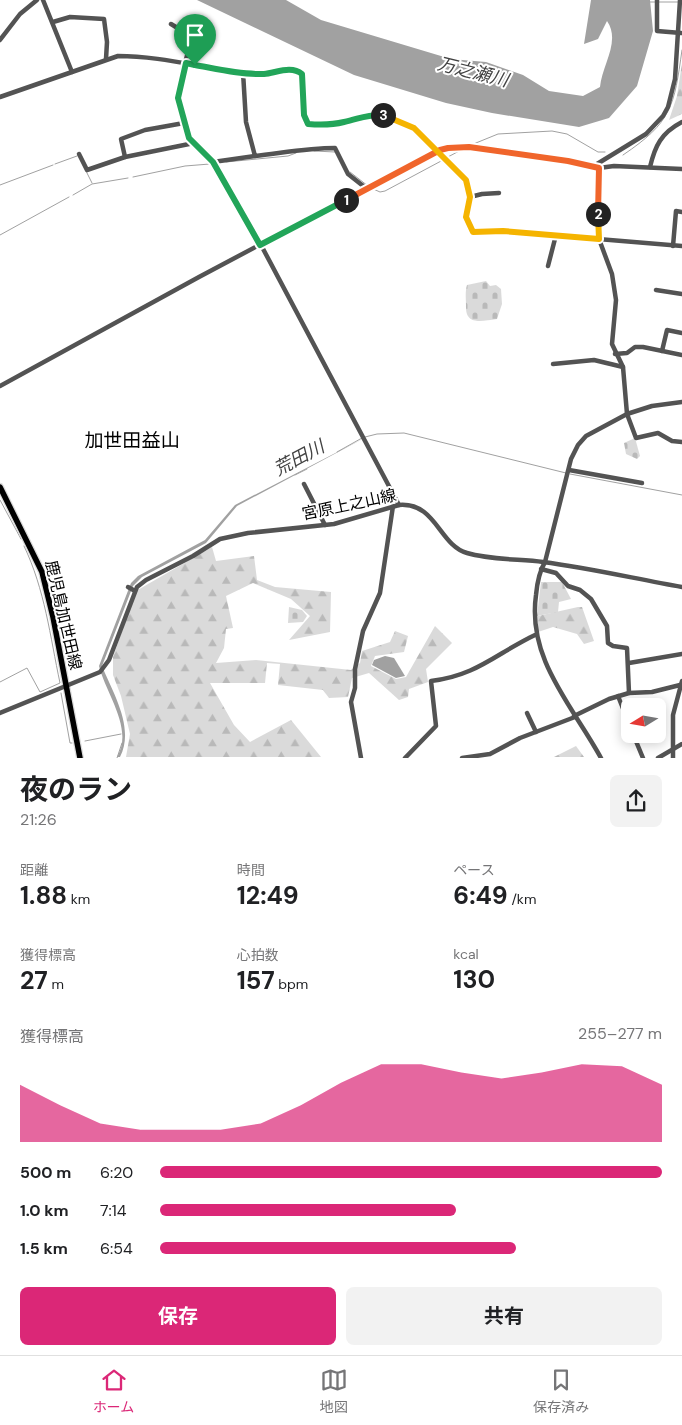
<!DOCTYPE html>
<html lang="ja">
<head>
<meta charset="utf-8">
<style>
  :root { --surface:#fff; --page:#f2f2f2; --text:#202124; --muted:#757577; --line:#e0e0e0; --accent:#db2777 }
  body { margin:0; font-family:"DM Sans","Noto Sans JP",sans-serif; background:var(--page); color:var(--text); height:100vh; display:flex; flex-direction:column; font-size:19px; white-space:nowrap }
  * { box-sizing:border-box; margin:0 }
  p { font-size:16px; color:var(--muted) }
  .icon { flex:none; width:28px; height:28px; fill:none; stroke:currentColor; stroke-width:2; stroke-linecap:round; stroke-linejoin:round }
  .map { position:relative; height:758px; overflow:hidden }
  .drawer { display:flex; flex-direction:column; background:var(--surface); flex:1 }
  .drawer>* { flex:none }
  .needle { width:32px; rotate:259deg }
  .buttons { position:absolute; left:621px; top:698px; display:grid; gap:10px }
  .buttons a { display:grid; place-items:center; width:45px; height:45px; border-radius:8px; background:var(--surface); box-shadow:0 2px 12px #0003; font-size:25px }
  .pin { position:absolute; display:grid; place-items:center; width:42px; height:42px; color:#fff; margin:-51px -21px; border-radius:50% 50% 50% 0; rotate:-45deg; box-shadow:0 0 5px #0007 }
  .pin .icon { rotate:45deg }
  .km { position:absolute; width:25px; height:25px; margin:-12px; border-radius:50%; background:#222; color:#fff; font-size:14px; line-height:25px; text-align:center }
  .round { display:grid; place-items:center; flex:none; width:52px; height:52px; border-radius:8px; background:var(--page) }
  .headline { display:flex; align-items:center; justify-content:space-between; height:85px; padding:0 20px }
  h1 { font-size:28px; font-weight:700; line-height:38px }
  .figures { display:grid; grid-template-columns:repeat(3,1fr); gap:8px; height:85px; padding:5px 20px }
  .figures div { display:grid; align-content:center }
  .figures b { font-size:25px; font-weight:700 }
  .figures small { font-size:14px; font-weight:400 }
  .figures p { font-size:14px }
  .chart { height:140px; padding:10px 20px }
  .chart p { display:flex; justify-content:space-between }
  .chart svg { width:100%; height:90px; margin-top:5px; fill:var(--accent); opacity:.7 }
  .action { display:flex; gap:10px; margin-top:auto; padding:10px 20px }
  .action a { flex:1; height:58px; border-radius:8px; background:var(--accent); color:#fff; font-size:20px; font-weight:700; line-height:58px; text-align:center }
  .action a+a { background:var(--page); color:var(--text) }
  ul { padding:0 20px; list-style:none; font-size:16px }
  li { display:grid; grid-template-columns:80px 60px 1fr; align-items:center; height:38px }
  li i { height:12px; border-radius:6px; background:var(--accent) }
  .tab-bar { display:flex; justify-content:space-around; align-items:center; height:70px; border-top:1px solid var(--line); background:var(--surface); font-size:14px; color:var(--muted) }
  .tab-bar a { display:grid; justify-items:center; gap:2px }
  .tab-bar .selected { color:var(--accent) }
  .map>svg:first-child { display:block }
  .forest { fill:url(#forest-firs) }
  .cemetery { fill:url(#cemetery-stones) }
  .water { fill:#a1a1a1 }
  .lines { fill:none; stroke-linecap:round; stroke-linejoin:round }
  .stream { stroke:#a1a1a1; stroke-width:1 }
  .major-casing { stroke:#dbdbdb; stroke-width:8 }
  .minor { stroke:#535353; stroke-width:4.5 }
  .major { stroke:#000; stroke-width:5.5 }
  .split-1-casing { stroke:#fff; stroke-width:10 }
  .split-2-casing { stroke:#fff; stroke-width:10 }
  .split-3-casing { stroke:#fff; stroke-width:10 }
  .split-4-casing { stroke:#fff; stroke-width:10 }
  .split-1 { stroke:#22a559; stroke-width:6 }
  .split-2 { stroke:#f0652b; stroke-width:6 }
  .split-3 { stroke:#f5b400; stroke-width:6 }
  .split-4 { stroke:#22a559; stroke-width:6 }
  .labels { text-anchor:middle; stroke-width:4; stroke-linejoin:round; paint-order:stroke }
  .street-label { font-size:16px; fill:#000; stroke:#fff }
  .water-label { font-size:18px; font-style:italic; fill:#424242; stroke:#fff }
  .quarter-label { font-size:19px; fill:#000; stroke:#fff }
</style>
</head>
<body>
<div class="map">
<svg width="682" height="758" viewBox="0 0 682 758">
  <defs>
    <pattern id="forest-firs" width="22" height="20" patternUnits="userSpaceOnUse" patternTransform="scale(1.25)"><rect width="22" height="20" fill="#dadada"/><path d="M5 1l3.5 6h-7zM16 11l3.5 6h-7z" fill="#b9b9b9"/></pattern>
    <pattern id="cemetery-stones" width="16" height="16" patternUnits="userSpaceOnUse" patternTransform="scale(1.25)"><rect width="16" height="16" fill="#dadada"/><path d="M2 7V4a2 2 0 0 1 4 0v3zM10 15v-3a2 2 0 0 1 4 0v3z" fill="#b9b9b9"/></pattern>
  </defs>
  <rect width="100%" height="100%" fill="#fff"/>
  <g class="forest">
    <path d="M 682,63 L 682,114 L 669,120 L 677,96 Z"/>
    <path d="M 212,547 L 216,561 L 254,556 L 257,580 L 275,587 L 331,592 L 330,632 L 289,640 L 310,616 L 291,599 L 253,583 L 226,596 L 233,628 L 226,629 L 224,648 L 216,663 L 256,660 L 351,670 L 360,663 L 362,651 L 390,642 L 395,631 L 408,636 L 404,652 L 375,656 L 371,666 L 396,679 L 406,677 L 435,626 L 452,643 L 426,669 L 428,682 L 409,689 L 408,697 L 399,700 L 369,673 L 352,678 L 348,697 L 329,698 L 323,690 L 278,685 L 280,664 L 267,663 L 265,683 L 210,683 L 234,725 L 250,742 L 291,720 L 321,757 L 126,757 L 130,734 L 121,696 L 113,675 L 113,657 L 136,591 Z"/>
    <path d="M 578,607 L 582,607 L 594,641 L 584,644 L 577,634 L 553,627 L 538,632 L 538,616 Z"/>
    <path d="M 576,746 L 584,757 L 554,757 Z"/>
  </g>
  <g class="cemetery">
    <path d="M 486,281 L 490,286 L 496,285 L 501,289 L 502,304 L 497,319 C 481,321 465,326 466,305 C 466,298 465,292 467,285 Z"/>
    <path d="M 635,438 L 640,456 L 637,459 L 626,454 L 624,443 Z"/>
    <path d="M 541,582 L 562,582 L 571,599 L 559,602 L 558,612 L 537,616 Z"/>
    <path d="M 289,607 L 302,610 L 307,616 L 303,622 L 288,623 Z"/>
  </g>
  <g class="water">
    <path d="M 197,0 L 286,0 L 321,20 L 451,59 L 486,62 L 523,75 L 549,91 L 583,96 L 600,87 C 602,65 621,41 607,21 L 598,39 L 584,44 L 591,0 L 650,0 L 653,31 L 637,86 L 609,118 L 579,127 L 492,113 L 446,103 L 354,75 Z"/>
    <path d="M 370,435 L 237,506 L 206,543 L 142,577 L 133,586 L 102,666 C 113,693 135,728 120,757 L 117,757 C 134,729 106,694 99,666 L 131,583 L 138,576 L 205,540 L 235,505 Z"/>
    <path d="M 385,656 L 394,658 L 405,676 L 396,678 L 372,665 L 374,660 Z"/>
  </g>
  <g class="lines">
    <g class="stream">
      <path d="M 650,2 L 679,2"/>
      <path d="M 471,145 L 498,134 L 552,131 L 567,134 L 598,152 L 605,152"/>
      <path d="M 314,151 L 335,152"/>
      <path d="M 623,155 C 672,122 674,107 682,50"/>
      <path d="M 446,158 L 463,149"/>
      <path d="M 226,162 L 288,156 L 296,153"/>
      <path d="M 55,164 L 77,156"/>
      <path d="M 86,171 L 92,183"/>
      <path d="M 350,172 L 368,186"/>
      <path d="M 133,177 L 185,166 L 210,164"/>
      <path d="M 0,185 L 53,165"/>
      <path d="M 371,188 L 380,192 L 385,191 L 443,160"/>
      <path d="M 73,195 L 92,184 L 128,178"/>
      <path d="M 0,235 L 69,197"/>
      <path d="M 365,437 L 377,434 L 404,433 L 566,473"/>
      <path d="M 337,452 L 362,438"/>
      <path d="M 570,474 L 682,495"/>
      <path d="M 295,475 L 307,469"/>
      <path d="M 0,500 L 21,539"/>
      <path d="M 0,682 L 27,668 L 40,692 L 60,683 C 50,636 45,590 24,546"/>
      <path d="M 61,693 L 70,743 L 72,743"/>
      <path d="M 85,741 L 121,734"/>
      <path d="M 117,758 L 122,743"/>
    </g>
    <defs>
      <path id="major" d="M 0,487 L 42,572 L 53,617 L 80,758"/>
    </defs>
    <use href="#major" class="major-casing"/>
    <g class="minor">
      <path d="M 43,0 L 72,72"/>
      <path d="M 657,0 L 657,31 L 681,33"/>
      <path d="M 680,0 L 675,79 L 668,107 L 663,116 L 646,134 L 597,164 L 599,239 L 612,274 L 616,300 L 612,344 L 623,367 L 627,414 L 636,438 L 658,433 L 672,441 L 682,442"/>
      <path d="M 53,22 L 70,17 L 104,19 L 107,42 L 106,59"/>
      <path d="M 171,24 L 192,37 L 182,74 L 178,99 L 189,138 L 216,167 L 261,245 L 399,505"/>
      <path d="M 0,40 L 20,14 L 37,0"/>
      <path d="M 243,72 L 246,122 L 255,156 C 282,153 308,148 335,148 L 348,174 L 367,189"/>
      <path d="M 0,97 L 118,56 C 166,56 212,71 260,74 C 274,75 290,65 302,74 L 304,115 L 308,124 L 323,126 L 345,122 L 369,114 L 388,116 L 414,128 L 466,180 C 475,198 460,216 473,232 L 503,231 L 682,246"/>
      <path d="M 79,154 L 87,170 L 125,157 L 194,143"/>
      <path d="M 125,157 L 121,139 L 145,130 L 184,123"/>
      <path d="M 213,162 L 255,156"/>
      <path d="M 650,167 C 655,146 661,133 682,122"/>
      <path d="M 470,197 L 482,194 L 499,193"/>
      <path d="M 673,246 L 676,211 L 682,212"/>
      <path d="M 548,266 L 556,235"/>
      <path d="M 656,290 L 682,294"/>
      <path d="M 662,351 L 667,330 L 682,333"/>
      <path d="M 615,354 L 627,353 L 635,347 L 643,347 L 682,355"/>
      <path d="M 553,364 L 594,360 L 623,367"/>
      <path d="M 0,386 L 199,277 L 440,149 L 469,147 L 568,161 L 599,168 L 614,166 L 682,169"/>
      <path d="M 569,470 L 642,483"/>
      <path d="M 304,484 L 325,525"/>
      <path d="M 541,569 L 556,573 L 568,586 L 580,590 L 591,599 L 607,626 L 608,643 L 613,646 L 627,648 L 629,693"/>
      <path d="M 128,587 L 135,591"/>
      <path d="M 629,663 L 682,654"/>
      <path d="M 618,696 L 630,726"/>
      <path d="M 0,713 L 100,672 L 109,660 L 137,587 L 146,580 L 193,556 L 220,539 L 248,533 L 334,524 L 399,505 C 436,502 439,545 467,553 C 491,560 519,559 543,562 C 590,568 636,579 682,587"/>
      <path d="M 527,713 L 536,732"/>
      <path d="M 574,716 L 609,699 L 629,693 L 652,692 L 680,685"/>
      <path d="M 633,734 L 643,758"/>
      <path d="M 361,758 L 351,702 L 355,688 L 355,669 L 363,631 L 380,593 L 393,506"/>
      <path d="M 405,758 L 436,726 L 431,681 C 476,676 497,653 535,635"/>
      <path d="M 462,758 L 490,754 L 520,738 L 575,717"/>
      <path d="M 601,758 C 572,705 527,659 536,595 C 537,584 539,572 545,562 L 571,459 L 578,445 L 586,436 L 627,414 L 652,406 L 682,402"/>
      <path d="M 658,758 L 682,744"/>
      <path d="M 673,758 L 673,715 L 682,681"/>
    </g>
    <use href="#major" class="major"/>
  </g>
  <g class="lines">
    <defs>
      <path id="split-1" d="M 195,65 L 186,63 L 178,98 L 189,138 L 213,162 L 260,245 L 346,200"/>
      <path id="split-2" d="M 346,200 L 440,150 L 448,148 L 469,147 L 568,161 L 599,168 L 598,214"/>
      <path id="split-3" d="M 383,115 L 414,128 L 466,180 L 470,197 L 466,217 L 473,232 L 503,231 L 599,239 L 598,214"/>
      <path id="split-4" d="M 195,65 C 217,69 242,75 264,74 C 276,73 291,65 302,74 L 304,115 L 308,124 C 320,125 332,125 344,122 C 359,119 367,114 383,115"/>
    </defs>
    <use href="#split-1" class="split-1-casing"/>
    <use href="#split-2" class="split-2-casing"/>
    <use href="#split-3" class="split-3-casing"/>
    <use href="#split-4" class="split-4-casing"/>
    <use href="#split-1" class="split-1"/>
    <use href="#split-2" class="split-2"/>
    <use href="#split-3" class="split-3"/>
    <use href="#split-4" class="split-4"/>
  </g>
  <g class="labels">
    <g class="street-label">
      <text transform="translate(349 504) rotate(-12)" y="6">宮原上之山線</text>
      <text transform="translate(64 615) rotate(77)" y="6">鹿児島加世田線</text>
    </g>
    <g class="water-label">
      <text transform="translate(473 72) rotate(14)" y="6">万之瀬川</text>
      <text transform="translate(299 458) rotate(-28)" y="6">荒田川</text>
    </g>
    <g class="quarter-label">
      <text x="132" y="447">加世田益山</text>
    </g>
  </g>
</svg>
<div class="buttons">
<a><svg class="needle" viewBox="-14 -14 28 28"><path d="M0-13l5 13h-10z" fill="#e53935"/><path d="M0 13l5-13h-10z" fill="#757577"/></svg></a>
</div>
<div class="pin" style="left:195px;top:65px;background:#1e9e55"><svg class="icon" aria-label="arrive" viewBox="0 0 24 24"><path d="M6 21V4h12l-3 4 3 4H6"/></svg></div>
<b class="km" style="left:346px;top:200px">1</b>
<b class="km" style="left:598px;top:214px">2</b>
<b class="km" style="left:383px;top:115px">3</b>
</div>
<section class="drawer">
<div class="headline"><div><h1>夜のラン</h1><p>21:26</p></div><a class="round"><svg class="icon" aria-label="share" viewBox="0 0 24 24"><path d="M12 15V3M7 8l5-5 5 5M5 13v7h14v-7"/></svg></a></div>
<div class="figures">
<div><p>距離</p><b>1.88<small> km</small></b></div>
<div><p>時間</p><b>12:49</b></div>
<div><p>ペース</p><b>6:49<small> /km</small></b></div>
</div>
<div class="figures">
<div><p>獲得標高</p><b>27<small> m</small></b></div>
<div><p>心拍数</p><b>157<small> bpm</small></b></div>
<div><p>kcal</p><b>130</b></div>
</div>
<div class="chart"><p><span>獲得標高</span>255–277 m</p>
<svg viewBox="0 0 160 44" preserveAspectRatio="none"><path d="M0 44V16L10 26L20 35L30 38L40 38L50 38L60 35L70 26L80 15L90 6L100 6L110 10L120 13L130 10L140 6L150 7L160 16V44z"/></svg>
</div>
<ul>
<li><b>500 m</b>6:20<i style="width:100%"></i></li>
<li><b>1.0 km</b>7:14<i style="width:59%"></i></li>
<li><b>1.5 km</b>6:54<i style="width:71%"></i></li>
</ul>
<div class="action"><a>保存</a><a>共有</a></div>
</section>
<nav class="tab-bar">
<a class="selected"><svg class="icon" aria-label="home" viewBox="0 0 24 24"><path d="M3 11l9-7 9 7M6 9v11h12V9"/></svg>ホーム</a>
<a><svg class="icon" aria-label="map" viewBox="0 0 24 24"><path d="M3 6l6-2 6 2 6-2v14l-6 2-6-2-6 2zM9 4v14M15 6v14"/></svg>地図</a>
<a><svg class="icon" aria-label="saved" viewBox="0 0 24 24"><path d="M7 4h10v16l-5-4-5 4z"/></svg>保存済み</a>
</nav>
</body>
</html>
